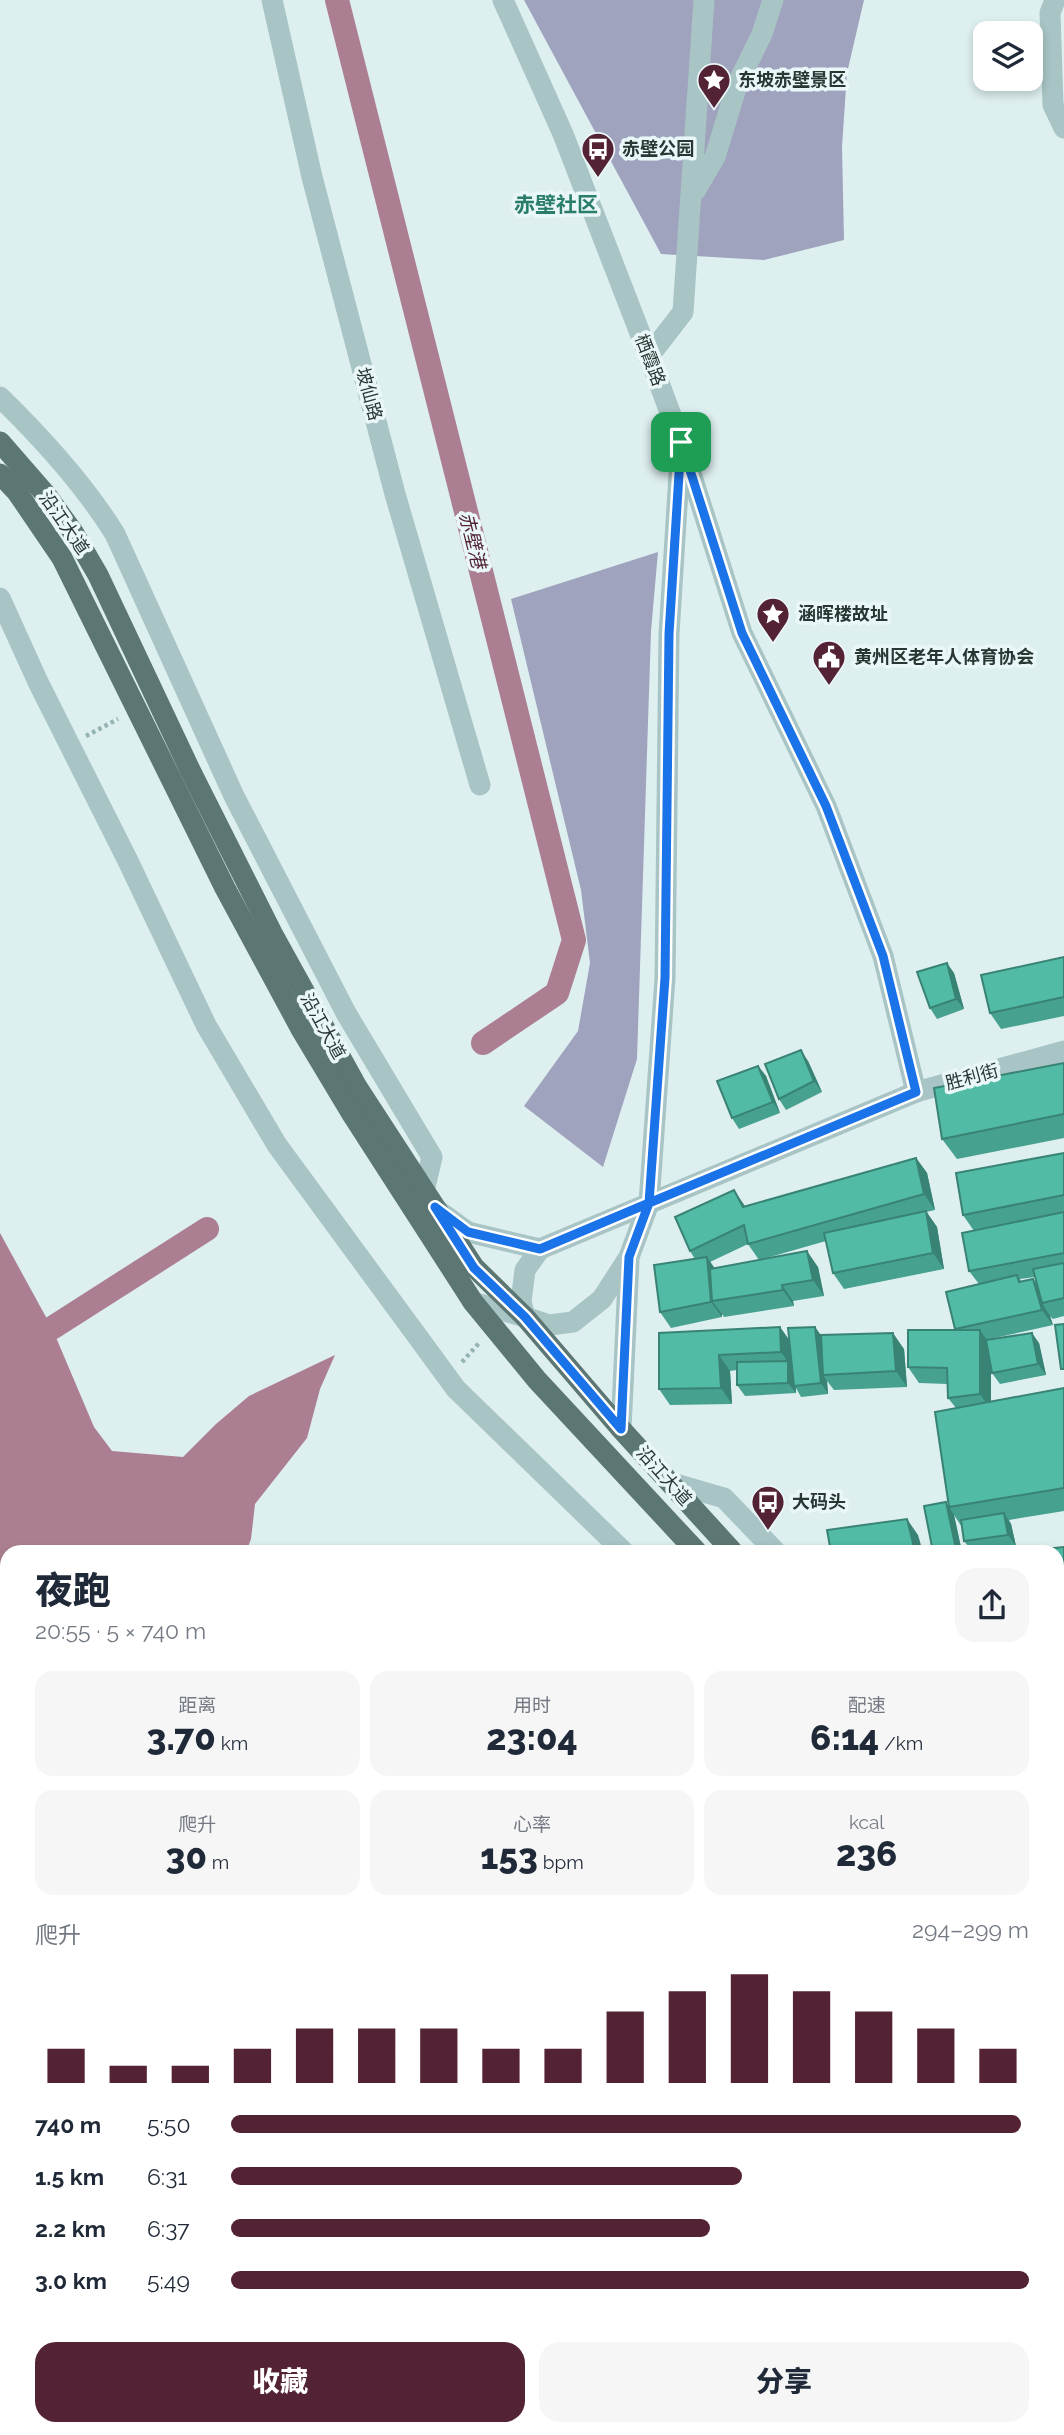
<!DOCTYPE html>
<html lang="zh">
<head>
<meta charset="utf-8">
<style>
  :root { --surface:#fff; --page:#f6f6f7; --text:#1f2937; --muted:#747a83; --accent:#532335 }
  body { margin:0; font-family:Raleway,"Noto Sans SC",sans-serif; background:var(--page); color:var(--text); height:100vh; display:flex; flex-direction:column; font-size:26px; white-space:nowrap }
  * { box-sizing:border-box; margin:0 }
  p { font-size:23px; color:var(--muted) }
  .icon { flex:none; width:38px; height:38px; fill:none; stroke:currentColor; stroke-width:2; stroke-linecap:round; stroke-linejoin:round }
  .map { position:relative; flex:1; overflow:hidden }
  .drawer { position:absolute; left:0px; top:1545px; width:1064px; height:891px; display:flex; flex-direction:column; background:var(--surface); border-radius:21px 21px 0 0; box-shadow:0 4px 10px #0003 }
  .drawer>* { flex:none }
  .fabs { position:absolute; left:973px; top:21px; display:grid; gap:14px }
  .fabs a { display:grid; place-items:center; width:70px; height:70px; border-radius:14px; background:var(--surface); box-shadow:0 4px 10px #0003; font-size:35px }
  .pin { position:absolute; display:grid; place-items:center; width:60px; height:60px; color:#fff; margin:-30px; border-radius:14px; box-shadow:0 4px 10px #0006 }
  .round { display:grid; place-items:center; flex:none; width:74px; height:74px; border-radius:21px; background:var(--page) }
  .head { display:flex; align-items:center; justify-content:space-between; height:119px; padding:0 35px }
  h1 { font-size:38px; font-weight:800; line-height:52px }
  .figures { display:grid; grid-template-columns:repeat(3,1fr); gap:10px; height:119px; padding:7px 35px }
  .figures div { display:grid; align-content:center; border-radius:18px; background:var(--page); text-align:center }
  .figures b { font-size:35px; font-weight:800 }
  .figures small { font-size:19px; font-weight:400 }
  .figures p { font-size:19px }
  .chart { height:196px; padding:14px 35px }
  .chart p { display:flex; justify-content:space-between }
  .chart svg { width:100%; height:126px; margin-top:7px; stroke:var(--accent); stroke-width:6 }
  .action { display:flex; gap:14px; margin-top:auto; padding:14px 35px }
  .action a { flex:1; height:80px; border-radius:21px; background:var(--accent); color:#fff; font-size:28px; font-weight:800; line-height:80px; text-align:center }
  .action a+a { background:var(--page); color:var(--text) }
  ul { padding:0 35px; list-style:none; font-size:23px }
  li { display:grid; grid-template-columns:112px 84px 1fr; align-items:center; height:52px }
  li i { height:18px; border-radius:9px; background:var(--accent) }
  .map>svg:first-child { display:block }
  .green { fill:#9fa3be }
  .water { fill:#ab7f91 }
  .lines { fill:none; stroke-linecap:round; stroke-linejoin:round }
  .canal { stroke:#ab7f91; stroke-width:24 }
  .path { stroke:#95b3b2; stroke-width:4.5; stroke-dasharray:3.5 3.5; stroke-linecap:butt }
  .minor { stroke:#a8c4c4; stroke-width:21 }
  .major { stroke:#5c7673; stroke-width:21 }
  .wall { fill:#46a18e; fill-rule:evenodd }
  .shaded-wall { fill:#398374 }
  .building { fill:#51bba5; stroke:#398374; stroke-width:2 }
  .route-casing { stroke:#fff; stroke-width:14 }
  .route { stroke:#1a73e8; stroke-width:9 }
  .labels { text-anchor:middle; stroke-width:7; stroke-linejoin:round; paint-order:stroke }
  .poi-label { font-size:18px; font-weight:bold; fill:#293634; stroke:#eaf7f8; text-anchor:start }
  .street-label { font-size:18px; fill:#293634; stroke:#eaf7f8 }
  .water-label { font-size:19px; font-style:italic; fill:#532335; stroke:#eaf7f8 }
  .quarter-label { font-size:21px; font-weight:bold; fill:#2a7d6b; stroke:#eaf7f8 }
</style>
</head>
<body>
<div class="map">
<svg width="1064" height="2435" viewBox="0 0 1064 2435">
  <rect width="100%" height="100%" fill="#deeff0"/>
  <g class="green">
    <path d="M 524,0 L 864,0 L 847,73 L 842,147 L 844,240 L 764,260 L 661,254 Z"/>
    <path d="M 658,552 L 651,631 L 637,1059 L 603,1167 L 524,1106 L 578,1031 L 590,963 L 581,890 L 511,599 Z"/>
  </g>
  <g class="water">
    <path d="M 0,1233 L 52,1328 L 94,1427 L 112,1451 L 183,1457 L 216,1424 L 249,1396 L 335,1355 L 320,1389 L 307,1438 L 255,1504 L 251,1539 L 246,1552 L 7,1552 L 7,2055 L 0,2042 Z"/>
    <path d="M 214,2429 L 673,2429 L 676,2435 L 218,2435 Z"/>
  </g>
  <g class="lines">
    <g class="canal">
      <path d="M 337,0 L 574,940 L 557,993 L 483,1043"/>
      <path d="M 52,1328 L 207,1229"/>
    </g>
    <g class="path">
      <path d="M 86,736 L 118,719"/>
      <path d="M 462,1362 L 480,1342"/>
    </g>
    <g class="minor">
      <path d="M 272,0 L 312,177 L 395,494 L 480,785"/>
      <path d="M 503,0 L 563,134 L 655,372 L 681,442 L 742,633 L 826,806 L 883,956 L 916,1092"/>
      <path d="M 1055,0 L 1050,13 L 1053,105 L 1064,128"/>
      <path d="M 695,191 L 715,157 L 737,85 L 762,34 L 773,0"/>
      <path d="M 649,356 L 683,312 L 704,0"/>
      <path d="M 0,397 C 43,439 84,484 115,534 L 234,796 L 346,1013 L 432,1157 L 424,1191"/>
      <path d="M 681,442 L 669,634 L 665,978 L 649,1203 L 629,1257 L 602,1299 L 573,1322 L 549,1325 L 525,1317 L 521,1302 L 525,1270 L 540,1249 L 916,1092 L 1064,1051"/>
      <path d="M 0,598 L 38,682 L 128,861 L 206,1025 L 277,1145 L 456,1389 L 624,1552"/>
      <path d="M 436,1209 L 468,1232 L 540,1249"/>
      <path d="M 473,1302 L 525,1317"/>
      <path d="M 621,1429 L 629,1260"/>
      <path d="M 669,1482 L 724,1498 L 776,1552"/>
      <path d="M 1057,1985 L 1064,2000"/>
      <path d="M 1057,2291 L 1064,2307"/>
    </g>
    <g class="major">
      <path d="M 0,442 L 47,496 L 73,532 L 98,575 L 191,772 L 272,933 L 357,1087 L 474,1267 L 525,1317 L 621,1429 L 733,1552"/>
      <path d="M 0,474 L 17,492 L 62,558 L 225,888 L 301,1029 L 352,1114 L 473,1302 L 537,1380 L 697,1552"/>
      <path d="M 1057,2085 L 1064,2101"/>
      <path d="M 1057,2148 L 1064,2164"/>
    </g>
  </g>
  <g class="wall">
    <path d="M 1064,957 L 1064,1016 L 1001,1029 L 990,1013 Z"/>
    <path d="M 954,973 L 964,1009 L 937,1019 L 930,1008 Z"/>
    <path d="M 808,1061 L 822,1092 L 786,1110 L 779,1099 Z"/>
    <path d="M 1064,1063 L 1064,1138 L 957,1159 L 942,1139 Z"/>
    <path d="M 758,1066 L 766,1076 L 780,1113 L 739,1129 L 732,1118 Z"/>
    <path d="M 1064,1153 L 1064,1316 L 1053,1319 L 1050,1316 L 1053,1325 L 995,1338 L 1039,1343 L 1046,1375 L 1000,1384 L 992,1373 L 991,1368 L 991,1402 L 1064,1388 L 1064,1511 L 1009,1520 L 1011,1524 L 1016,1546 L 972,1551 L 964,1541 L 962,1527 L 954,1515 L 962,1552 L 933,1552 L 948,1506 L 956,1408 L 948,1398 L 948,1384 L 919,1383 L 908,1367 L 955,1330 L 955,1329 L 979,1284 L 969,1271 L 974,1231 L 963,1215 ZM 1035,1277 L 1037,1284 L 1033,1279 L 1021,1281 L 1020,1279 Z"/>
    <path d="M 916,1158 L 927,1173 L 935,1210 L 926,1212 L 937,1227 L 944,1269 L 844,1289 L 833,1273 L 826,1241 L 759,1260 L 748,1244 L 710,1262 L 714,1268 L 818,1267 L 824,1296 L 793,1301 L 794,1306 L 724,1317 L 722,1314 L 722,1317 L 671,1328 L 660,1312 L 695,1259 L 690,1251 L 745,1206 Z"/>
    <path d="M 780,1327 L 790,1341 L 815,1327 L 821,1336 L 904,1349 L 907,1387 L 834,1390 L 827,1381 L 828,1394 L 801,1397 L 796,1388 L 796,1393 L 745,1396 L 737,1385 L 737,1370 L 730,1371 L 732,1404 L 670,1405 L 659,1389 L 659,1333 Z"/>
    <path d="M 1064,1547 L 1064,1601 L 1057,1601 L 1057,1552 Z"/>
    <path d="M 1064,1621 L 1064,1706 L 1058,1698 L 1059,1706 L 1057,1706 L 1057,1622 Z"/>
    <path d="M 1064,1716 L 1064,1765 L 1057,1755 L 1057,1717 Z"/>
    <path d="M 1064,1823 L 1064,1904 L 1062,1897 L 1057,1898 L 1057,1825 Z"/>
  </g>
  <g class="shaded-wall">
    <path d="M 947,963 L 954,973 L 964,1009 L 956,999 Z"/>
    <path d="M 801,1050 L 808,1061 L 822,1092 L 814,1081 Z"/>
    <path d="M 758,1066 L 766,1076 L 780,1113 L 773,1102 Z"/>
    <path d="M 916,1158 L 927,1173 L 935,1210 L 924,1194 Z"/>
    <path d="M 734,1190 L 745,1206 L 743,1207 Z"/>
    <path d="M 926,1211 L 937,1227 L 944,1269 L 933,1253 Z"/>
    <path d="M 807,1251 L 818,1267 L 824,1296 L 813,1280 Z"/>
    <path d="M 707,1257 L 718,1273 L 712,1301 L 722,1314 L 722,1317 L 711,1302 Z"/>
    <path d="M 1033,1279 L 1045,1295 L 1042,1303 L 1050,1316 L 1053,1325 L 1042,1310 Z"/>
    <path d="M 782,1285 L 793,1301 L 794,1306 L 783,1290 Z"/>
    <path d="M 780,1327 L 791,1343 L 794,1386 L 796,1388 L 796,1393 L 788,1383 L 788,1362 L 781,1352 Z"/>
    <path d="M 815,1327 L 823,1338 L 823,1375 L 827,1381 L 828,1394 L 821,1383 Z"/>
    <path d="M 980,1330 L 991,1346 L 991,1410 L 980,1394 Z"/>
    <path d="M 893,1333 L 904,1349 L 907,1387 L 896,1371 Z"/>
    <path d="M 1032,1333 L 1039,1343 L 1046,1375 L 1038,1364 Z"/>
    <path d="M 719,1355 L 730,1371 L 732,1404 L 721,1388 Z"/>
    <path d="M 946,1502 L 954,1515 L 962,1552 L 958,1552 L 956,1549 Z"/>
    <path d="M 1004,1513 L 1011,1524 L 1016,1546 L 1008,1535 Z"/>
    <path d="M 907,1519 L 918,1535 L 923,1552 L 916,1552 L 915,1551 Z"/>
  </g>
  <g class="building">
    <path d="M 1064,957 L 1064,997 L 990,1013 L 981,975 Z"/>
    <path d="M 947,963 L 956,999 L 930,1008 L 917,972 Z"/>
    <path d="M 801,1050 L 814,1081 L 779,1099 L 765,1064 Z"/>
    <path d="M 1064,1063 L 1064,1114 L 942,1139 L 934,1088 Z"/>
    <path d="M 758,1066 L 773,1102 L 732,1118 L 717,1081 Z"/>
    <path d="M 1064,1153 L 1064,1195 L 963,1215 L 956,1173 Z"/>
    <path d="M 916,1158 L 924,1194 L 748,1244 L 744,1225 L 690,1251 L 675,1217 L 734,1190 L 743,1207 Z"/>
    <path d="M 926,1211 L 933,1253 L 833,1273 L 824,1233 Z"/>
    <path d="M 1064,1212 L 1064,1253 L 969,1271 L 962,1233 Z"/>
    <path d="M 807,1251 L 813,1280 L 782,1285 L 783,1290 L 712,1301 L 710,1269 Z"/>
    <path d="M 707,1257 L 711,1302 L 660,1312 L 654,1265 Z"/>
    <path d="M 1064,1263 L 1064,1298 L 1042,1303 L 1033,1269 Z"/>
    <path d="M 1017,1275 L 1019,1282 L 1033,1279 L 1042,1310 L 955,1329 L 946,1292 Z"/>
    <path d="M 1064,1324 L 1064,1369 L 1061,1369 L 1055,1325 Z"/>
    <path d="M 780,1327 L 781,1352 L 719,1355 L 721,1388 L 659,1389 L 659,1333 Z"/>
    <path d="M 815,1327 L 821,1383 L 794,1386 L 788,1328 Z"/>
    <path d="M 908,1330 L 980,1330 L 980,1394 L 948,1398 L 947,1368 L 908,1367 Z"/>
    <path d="M 893,1333 L 896,1371 L 823,1375 L 821,1335 Z"/>
    <path d="M 1032,1333 L 1038,1364 L 992,1373 L 986,1340 Z"/>
    <path d="M 788,1361 L 788,1383 L 737,1385 L 737,1362 Z"/>
    <path d="M 1064,1388 L 1064,1488 L 949,1507 L 935,1412 Z"/>
    <path d="M 946,1502 L 956,1549 L 933,1552 L 924,1506 Z"/>
    <path d="M 1004,1513 L 1008,1535 L 964,1541 L 961,1520 Z"/>
    <path d="M 907,1519 L 915,1551 L 905,1552 L 831,1552 L 827,1530 Z"/>
    <path d="M 1064,1547 L 1064,1584 L 1057,1585 L 1057,1552 L 1036,1552 L 1036,1550 Z"/>
    <path d="M 1064,1621 L 1064,1647 L 1057,1647 L 1057,1622 Z"/>
    <rect x="1057" y="1647" width="7" height="44"/>
    <path d="M 1064,1716 L 1064,1754 L 1057,1754 L 1057,1717 Z"/>
    <path d="M 1064,1823 L 1064,1873 L 1057,1874 L 1057,1825 Z"/>
  </g>
  <g class="lines">
    <defs>
      <path id="route" d="M 681,442 L 669,634 L 665,978 L 649,1203 L 540,1249 L 468,1232 L 435,1207 L 474,1268 L 525,1317 L 621,1429 L 629,1257 L 649,1203 L 916,1092 L 883,956 L 826,806 L 742,633 L 681,442"/>
    </defs>
    <use href="#route" class="route-casing"/>
    <use href="#route" class="route"/>
  </g>
  <defs>
    <symbol id="sight-pin" viewBox="-11 -11 22 30"><path d="M0 17L-7.5 6A9.5 9.5 0 1 1 7.5 6Z" fill="#532335" stroke="#eaf7f8"/><path d="M0-6L1.8-2.2L6-1.7L2.9 1.2L3.7 5.4L0 3.3L-3.7 5.4L-2.9 1.2L-6-1.7L-1.8-2.2Z" fill="#fff"/></symbol>
    <symbol id="bus-pin" viewBox="-11 -11 22 30"><path d="M0 17L-7.5 6A9.5 9.5 0 1 1 7.5 6Z" fill="#532335" stroke="#eaf7f8"/><path d="M-5-6H5V4H4V6H2V4H-2V6H-4V4H-5ZM-3.5-4V0h7V-4ZM-3.5 1.2v1.5H-2V1.2ZM2 1.2v1.5H3.5V1.2Z" fill="#fff"/></symbol>
    <symbol id="civic-pin" viewBox="-11 -11 22 30"><path d="M0 17L-7.5 6A9.5 9.5 0 1 1 7.5 6Z" fill="#532335" stroke="#eaf7f8"/><path d="M-.6-6.5H3V-4.5H.6V-3L4-1V1h2V6H-6V1h2V-1L-.6-3ZM-1.2 2.5V6h2.4V2.5Z" fill="#fff"/></symbol>
  </defs>
  <g fill-rule="evenodd">
    <use href="#sight-pin" x="695" y="61" width="38" height="52"/>
    <use href="#bus-pin" x="579" y="130" width="38" height="52"/>
    <use href="#sight-pin" x="754" y="595" width="38" height="52"/>
    <use href="#civic-pin" x="810" y="638" width="38" height="52"/>
    <use href="#bus-pin" x="749" y="1483" width="38" height="52"/>
  </g>
  <g class="labels">
    <g class="poi-label">
      <text x="738" y="86">东坡赤壁景区</text>
      <text x="622" y="155">赤壁公园</text>
      <text x="798" y="620">涵晖楼故址</text>
      <text x="854" y="663">黄州区老年人体育协会</text>
      <text x="792" y="1508">大码头</text>
    </g>
    <g class="street-label">
      <text transform="translate(650 360) rotate(69)" y="6">栖霞路</text>
      <text transform="translate(369 394) rotate(75)" y="6">坡仙路</text>
      <text transform="translate(64 523) rotate(55)" y="6">沿江大道</text>
      <text transform="translate(323 1026) rotate(61)" y="6">沿江大道</text>
      <text transform="translate(972 1077) rotate(-15)" y="6">胜利街</text>
      <text transform="translate(664 1476) rotate(48)" y="6">沿江大道</text>
    </g>
    <g class="water-label">
      <text transform="translate(473 540) rotate(76)" y="7">赤壁港</text>
    </g>
    <g class="quarter-label">
      <text x="556" y="212">赤壁社区</text>
    </g>
  </g>
</svg>
<div class="fabs">
<a><svg class="icon" aria-label="layers" viewBox="0 0 24 24"><path d="M12 4l9 5-9 5-9-5zM3 14l9 5 9-5"/></svg></a>
</div>
<div class="pin" style="left:681px;top:442px;background:#1e9e55"><svg class="icon" aria-label="arrive" viewBox="0 0 24 24"><path d="M6 21V4h12l-3 4 3 4H6"/></svg></div>
<section class="drawer">
<div class="head"><div><h1>夜跑</h1><p>20:55 · 5 × 740 m</p></div><a class="round"><svg class="icon" aria-label="share" viewBox="0 0 24 24"><path d="M12 15V3M7 8l5-5 5 5M5 13v7h14v-7"/></svg></a></div>
<div class="figures">
<div><p>距离</p><b>3.70<small> km</small></b></div>
<div><p>用时</p><b>23:04</b></div>
<div><p>配速</p><b>6:14<small> /km</small></b></div>
</div>
<div class="figures">
<div><p>爬升</p><b>30<small> m</small></b></div>
<div><p>心率</p><b>153<small> bpm</small></b></div>
<div><p>kcal</p><b>236</b></div>
</div>
<div class="chart"><p><span>爬升</span>294–299 m</p>
<svg viewBox="0 0 160 44" preserveAspectRatio="none"><path d="M5 44V32M15 44V38M25 44V38M35 44V32M45 44V25M55 44V25M65 44V25M75 44V32M85 44V32M95 44V19M105 44V12M115 44V6M125 44V12M135 44V19M145 44V25M155 44V32"/></svg>
</div>
<ul>
<li><b>740 m</b>5:50<i style="width:99%"></i></li>
<li><b>1.5 km</b>6:31<i style="width:64%"></i></li>
<li><b>2.2 km</b>6:37<i style="width:60%"></i></li>
<li><b>3.0 km</b>5:49<i style="width:100%"></i></li>
</ul>
<div class="action"><a>收藏</a><a>分享</a></div>
</section>
</div>
</body>
</html>
